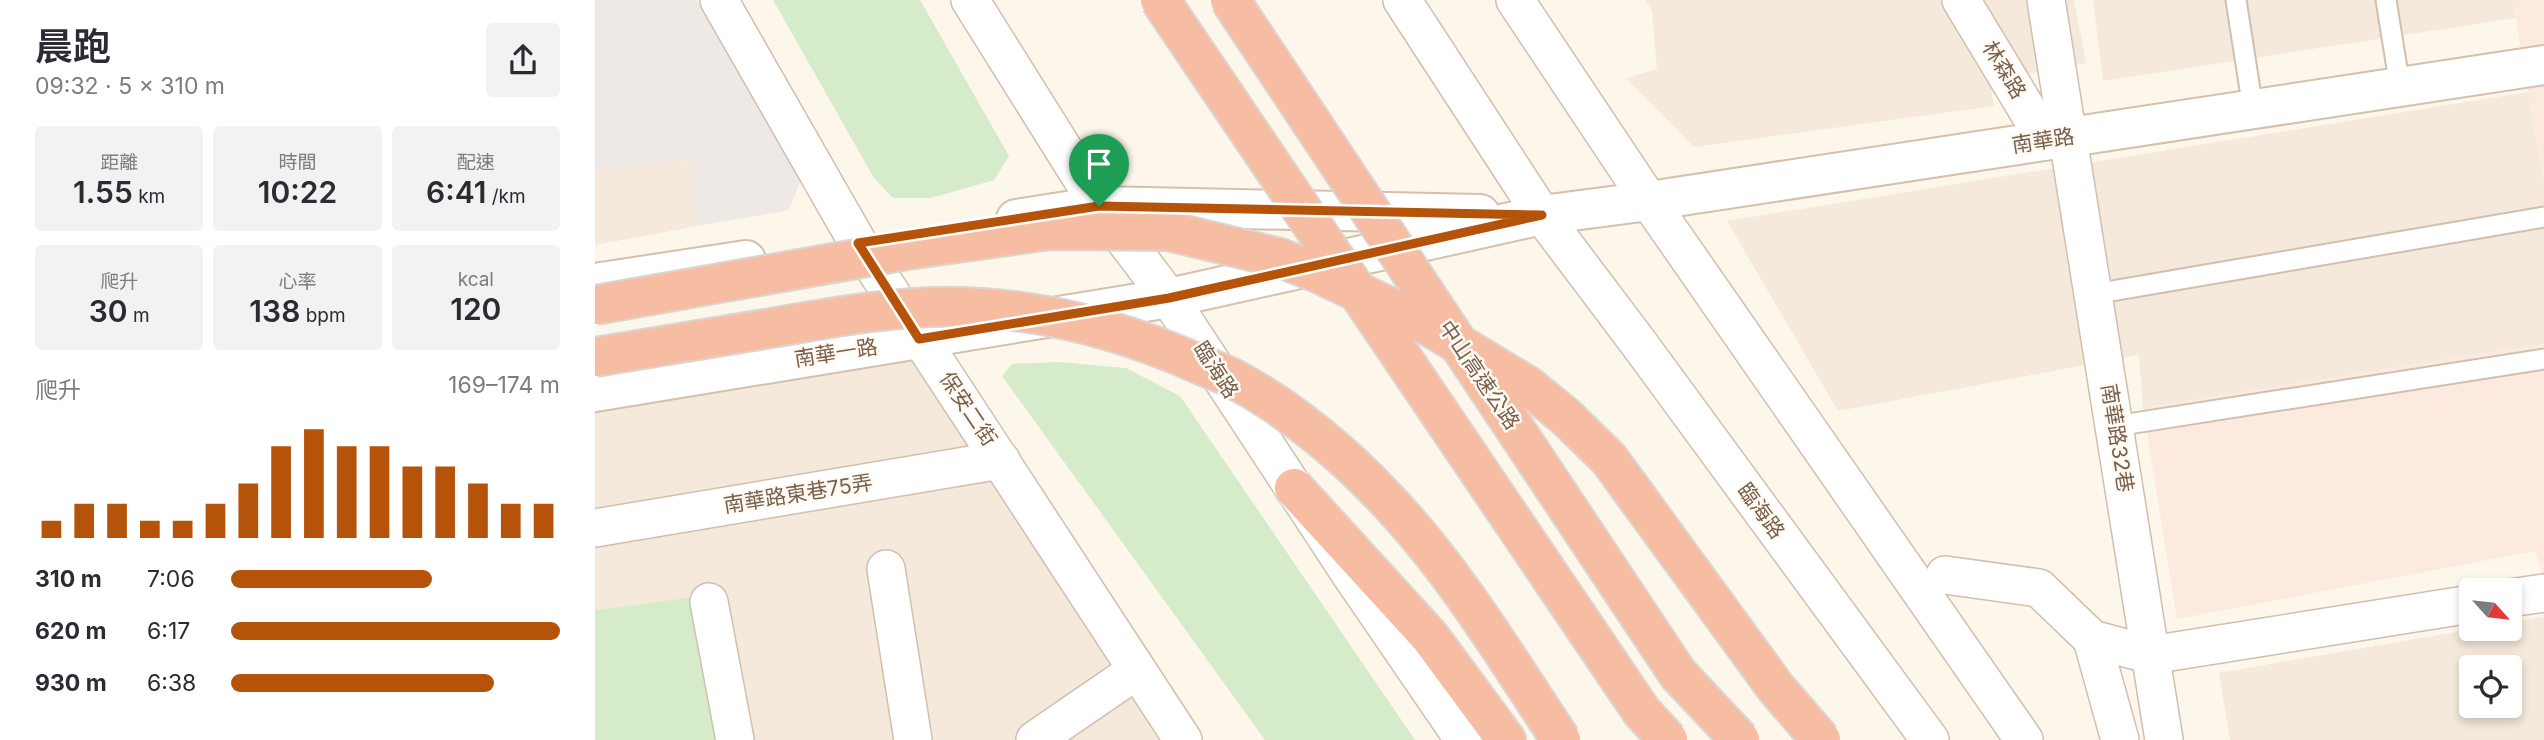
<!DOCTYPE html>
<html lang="zh-TW">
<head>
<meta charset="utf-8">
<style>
  :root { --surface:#fff; --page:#f2f2f3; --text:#2b2b33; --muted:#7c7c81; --accent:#b45309 }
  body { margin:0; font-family:Inter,"Noto Sans TC",sans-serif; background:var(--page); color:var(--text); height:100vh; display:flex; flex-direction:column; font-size:26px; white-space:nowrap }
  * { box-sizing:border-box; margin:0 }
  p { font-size:23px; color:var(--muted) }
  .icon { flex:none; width:38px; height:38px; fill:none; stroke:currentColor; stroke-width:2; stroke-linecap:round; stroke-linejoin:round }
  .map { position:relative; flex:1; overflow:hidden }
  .side { display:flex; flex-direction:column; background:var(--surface); width:595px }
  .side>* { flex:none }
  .needle { width:46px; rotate:117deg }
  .tools { position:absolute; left:1864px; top:578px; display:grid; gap:14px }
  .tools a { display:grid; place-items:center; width:63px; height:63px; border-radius:7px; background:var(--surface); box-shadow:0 4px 10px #0003; font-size:35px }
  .pin { position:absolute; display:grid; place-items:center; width:60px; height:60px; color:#fff; margin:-72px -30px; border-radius:50% 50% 50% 0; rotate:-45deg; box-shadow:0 0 7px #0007 }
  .pin .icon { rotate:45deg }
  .round { display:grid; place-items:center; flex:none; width:74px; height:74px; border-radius:7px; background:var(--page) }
  .head { display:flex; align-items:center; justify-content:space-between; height:119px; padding:0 35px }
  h1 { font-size:38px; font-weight:600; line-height:52px }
  .figures { display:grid; grid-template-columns:repeat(3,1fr); gap:10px; height:119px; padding:7px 35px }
  .figures div { display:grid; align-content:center; border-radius:7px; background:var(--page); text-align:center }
  .figures b { font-size:30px; font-weight:600 }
  .figures small { font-size:19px; font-weight:400 }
  .figures p { font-size:19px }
  .chart { height:196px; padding:14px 35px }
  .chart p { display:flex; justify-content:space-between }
  .chart svg { width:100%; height:126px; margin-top:7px; stroke:var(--accent); stroke-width:6 }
  ul { padding:0 35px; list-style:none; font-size:23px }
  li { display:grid; grid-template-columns:112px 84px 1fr; align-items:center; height:52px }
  li i { height:18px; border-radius:9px; background:var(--accent) }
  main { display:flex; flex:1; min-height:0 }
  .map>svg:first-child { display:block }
  .residential { fill:#f4e9da; fill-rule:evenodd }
  .commercial { fill:#fceadf }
  .industrial { fill:#eee9e4 }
  .green { fill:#d5ebc9 }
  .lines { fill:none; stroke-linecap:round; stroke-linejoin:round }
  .service-casing { stroke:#d0bfb0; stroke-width:23 }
  .minor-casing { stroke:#d0bfb0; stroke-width:40 }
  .secondary-casing { stroke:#d3c0ae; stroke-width:42 }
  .motorway-casing { stroke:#dcd5d1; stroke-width:42 }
  .service { stroke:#fff; stroke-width:19 }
  .minor { stroke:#fff; stroke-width:37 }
  .secondary { stroke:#fff; stroke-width:38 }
  .motorway { stroke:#f6bda3; stroke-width:38 }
  .motorway-bridge-casing { stroke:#dcd5d1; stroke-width:42; stroke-linecap:butt }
  .motorway-bridge { stroke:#f6bda3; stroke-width:38 }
  .route-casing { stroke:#fff; stroke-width:14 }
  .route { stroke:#b45309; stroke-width:9 }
  .labels { text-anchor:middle; stroke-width:5; stroke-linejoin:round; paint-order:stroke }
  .street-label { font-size:21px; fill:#795f4d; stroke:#fffaf2 }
</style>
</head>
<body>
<main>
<section class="side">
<div class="head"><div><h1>晨跑</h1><p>09:32 · 5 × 310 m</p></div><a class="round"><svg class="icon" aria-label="share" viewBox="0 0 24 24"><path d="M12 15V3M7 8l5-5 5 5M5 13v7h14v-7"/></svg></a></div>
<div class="figures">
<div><p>距離</p><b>1.55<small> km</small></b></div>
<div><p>時間</p><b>10:22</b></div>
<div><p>配速</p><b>6:41<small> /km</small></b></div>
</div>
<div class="figures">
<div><p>爬升</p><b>30<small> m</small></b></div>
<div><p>心率</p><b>138<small> bpm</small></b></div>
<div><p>kcal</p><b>120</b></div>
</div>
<div class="chart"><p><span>爬升</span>169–174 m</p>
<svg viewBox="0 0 160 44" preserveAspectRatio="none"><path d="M5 44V38M15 44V32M25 44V32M35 44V38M45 44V38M55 44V32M65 44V25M75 44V12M85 44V6M95 44V12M105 44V12M115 44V19M125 44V19M135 44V25M145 44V32M155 44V32"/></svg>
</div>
<ul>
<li><b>310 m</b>7:06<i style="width:61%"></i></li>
<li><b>620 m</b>6:17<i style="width:100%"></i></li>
<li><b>930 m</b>6:38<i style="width:80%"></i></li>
</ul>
</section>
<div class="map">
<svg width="1949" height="740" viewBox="0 0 1949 740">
  <rect width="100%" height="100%" fill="#fdf7eb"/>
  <g class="residential">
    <path d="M 1050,0 L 1479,0 L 1491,63 L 1395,81 L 1399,106 L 1099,147 L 1031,78 L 1062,69 L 1057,11 Z"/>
    <path d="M 1498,0 L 1918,0 L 1921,18 L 1508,81 Z"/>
    <path d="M 1933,92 L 1949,184 L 1949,344 L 1548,408 L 1544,355 L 1243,411 L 1132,221 Z"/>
    <path d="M 95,160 L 103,226 L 0,245 L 0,170 Z"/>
    <path d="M 311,353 L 571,740 L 151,740 L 121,594 L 0,610 L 0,409 Z"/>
    <path d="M 1949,617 L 1949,740 L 1635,740 L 1624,673 L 1884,628 L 1914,628 L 1915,623 ZM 1876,667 L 1914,667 L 1914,705 L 1876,705 Z"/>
  </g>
  <g class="commercial">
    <path d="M 1918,0 L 1949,0 L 1949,184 L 1933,92 Z"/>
    <path d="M 1949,344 L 1949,580 L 1940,551 L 1582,619 L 1548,408 Z"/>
  </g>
  <path class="industrial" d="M 0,0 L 102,0 L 206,180 L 194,210 L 103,226 L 94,160 L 0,170 Z"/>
  <g class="green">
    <path d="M 178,0 L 325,0 L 414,156 L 399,180 L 336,198 L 298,198 L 279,178 Z"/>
    <path d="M 463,362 L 531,368 L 585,396 L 820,740 L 670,740 L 407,376 L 417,364 Z"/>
    <path d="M 121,594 L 151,740 L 0,740 L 0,610 Z"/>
  </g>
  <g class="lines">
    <defs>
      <g id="service">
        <path d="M 1641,0 L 1658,109"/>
        <path d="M 1791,0 L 1805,87"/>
        <path d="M 1499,294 L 1949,217"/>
        <path d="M 1520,426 L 1949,359"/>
      </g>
      <g id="minor">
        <path d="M 124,0 L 263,243 L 588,740"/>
        <path d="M 375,0 L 504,206 L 574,298 L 756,575 L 869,740"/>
        <path d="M 807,0 L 947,215 L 1045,345 L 1335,740"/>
        <path d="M 920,0 L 1054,201 L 1429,740"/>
        <path d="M 1366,0 L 1451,141"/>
        <path d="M 1451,0 L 1569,740"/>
        <path d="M 0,528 L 406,460"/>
        <path d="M 291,569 L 318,740"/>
        <path d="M 1350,575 L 1444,588 L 1497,639 L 1556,655 L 1876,604"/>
        <path d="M 1914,598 L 1949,593"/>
        <path d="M 114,602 L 140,740"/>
        <path d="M 1497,639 L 1525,740"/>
        <path d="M 440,740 L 542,670"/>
      </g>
      <g id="secondary">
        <path d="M 421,219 L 504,206 L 885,214"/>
        <path d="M 0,283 L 151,260"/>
        <path d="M 0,392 L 574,298 L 947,215 L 1054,201 L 1949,65"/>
      </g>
      <path id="motorway" d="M 699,488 L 835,637 L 911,740"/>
    </defs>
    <use href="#service" class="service-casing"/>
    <use href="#minor" class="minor-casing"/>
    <use href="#secondary" class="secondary-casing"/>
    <use href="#motorway" class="motorway-casing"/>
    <use href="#service" class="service"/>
    <use href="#minor" class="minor"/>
    <use href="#secondary" class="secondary"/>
    <use href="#motorway" class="motorway"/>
    <defs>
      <g id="motorway-bridge">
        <path d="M 565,0 L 1047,712 L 1073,740"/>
        <path d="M 635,0 L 1083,674 L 1145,740"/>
        <path d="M 0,305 L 312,250 L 455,230 L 573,231 L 685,258 L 723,273 L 832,325 L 933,386 L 971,417 L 1014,459 L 1181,688 L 1226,740"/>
        <path d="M 0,357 C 61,347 121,337 182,327 C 233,318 284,309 336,307 C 429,304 520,327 604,364 C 618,370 633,375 646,383 C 696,410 751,456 790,498 C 859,570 911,657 966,740"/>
      </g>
    </defs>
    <use href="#motorway-bridge" class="motorway-bridge-casing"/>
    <use href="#motorway-bridge" class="motorway-bridge"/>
  </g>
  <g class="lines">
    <defs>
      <path id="route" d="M 504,206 L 947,215 L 574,298 L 324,339 L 263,243 Z"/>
    </defs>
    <use href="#route" class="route-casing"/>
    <use href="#route" class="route"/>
  </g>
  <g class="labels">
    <g class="street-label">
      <text transform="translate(1409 70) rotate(59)" y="7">林森路</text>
      <text transform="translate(1448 141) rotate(-9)" y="7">南華路</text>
      <text transform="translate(241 353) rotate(-9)" y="7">南華一路</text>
      <text transform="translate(621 370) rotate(57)" y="7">臨海路</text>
      <text transform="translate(884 375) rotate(56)" y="7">中山高速公路</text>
      <text transform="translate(373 409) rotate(56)" y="7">保安二街</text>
      <text transform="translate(1522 438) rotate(81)" y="7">南華路32巷</text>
      <text transform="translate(203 494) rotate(-9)" y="7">南華路東巷75弄</text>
      <text transform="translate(1166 511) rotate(54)" y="7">臨海路</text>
    </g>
  </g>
</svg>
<div class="tools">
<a><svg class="needle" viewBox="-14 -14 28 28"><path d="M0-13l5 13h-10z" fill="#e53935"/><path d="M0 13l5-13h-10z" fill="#7c7c81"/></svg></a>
<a><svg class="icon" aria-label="locate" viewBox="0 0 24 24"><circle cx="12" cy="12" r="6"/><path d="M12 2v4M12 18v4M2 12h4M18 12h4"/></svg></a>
</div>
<div class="pin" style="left:504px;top:206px;background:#1e9e55"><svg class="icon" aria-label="arrive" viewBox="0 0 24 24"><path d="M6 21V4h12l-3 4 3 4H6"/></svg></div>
</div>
</main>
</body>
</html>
